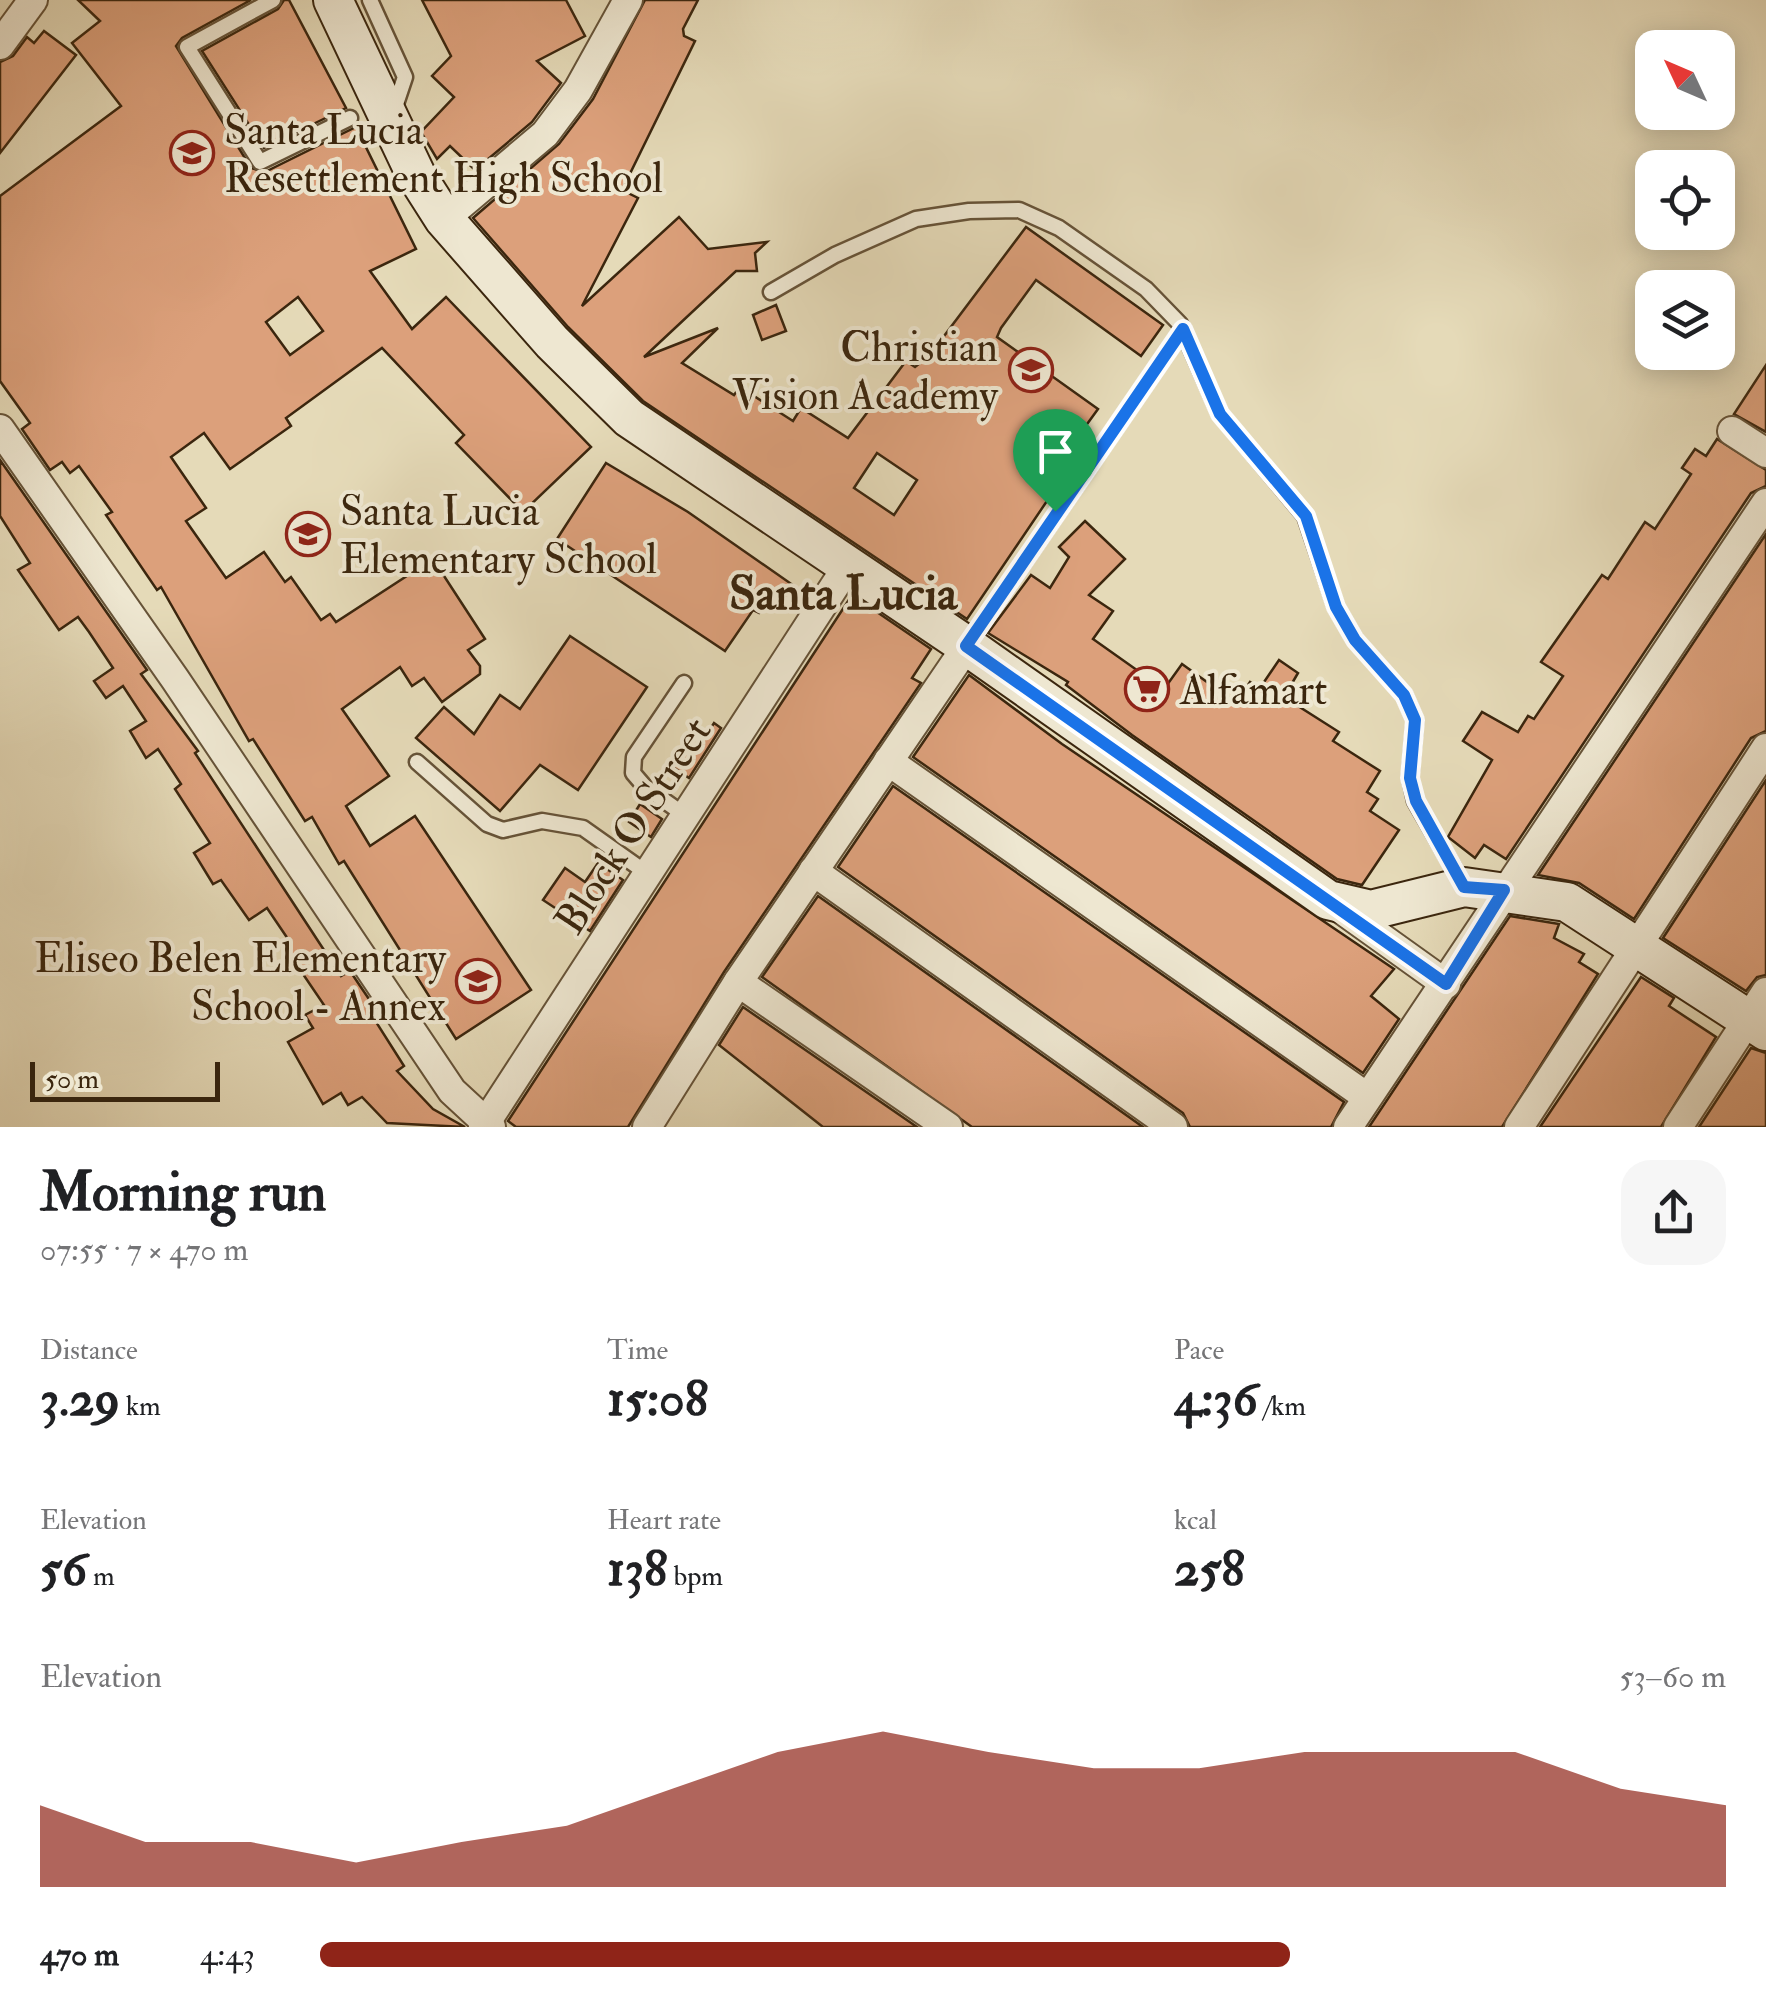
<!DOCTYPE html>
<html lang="en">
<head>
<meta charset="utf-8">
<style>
  :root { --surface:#fff; --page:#f6f6f6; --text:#202124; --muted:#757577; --accent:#8f2418 }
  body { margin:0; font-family:"IM FELL Double Pica",serif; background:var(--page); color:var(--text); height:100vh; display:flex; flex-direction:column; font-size:38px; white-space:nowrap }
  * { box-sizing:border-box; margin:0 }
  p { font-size:32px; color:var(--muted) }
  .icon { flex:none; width:55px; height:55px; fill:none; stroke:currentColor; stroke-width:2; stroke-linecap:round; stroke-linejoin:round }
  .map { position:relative; height:1127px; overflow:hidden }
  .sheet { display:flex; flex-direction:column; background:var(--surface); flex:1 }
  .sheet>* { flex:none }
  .needle { width:65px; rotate:314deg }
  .buttons { position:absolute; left:1635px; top:30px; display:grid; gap:20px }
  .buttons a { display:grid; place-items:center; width:100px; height:100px; border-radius:20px; background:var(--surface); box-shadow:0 5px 25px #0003; font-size:50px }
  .scale { position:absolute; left:30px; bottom:25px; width:190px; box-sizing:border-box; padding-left:10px; border:5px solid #3b260e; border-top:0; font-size:28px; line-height:35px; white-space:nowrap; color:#3b260e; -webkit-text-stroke:8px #eee7d1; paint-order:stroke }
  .pin { position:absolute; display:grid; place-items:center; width:85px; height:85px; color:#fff; margin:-102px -42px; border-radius:50% 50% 50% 0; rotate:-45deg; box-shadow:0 0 10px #0007 }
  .pin .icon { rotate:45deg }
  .round { display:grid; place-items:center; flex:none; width:105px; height:105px; border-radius:30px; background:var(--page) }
  .headline { display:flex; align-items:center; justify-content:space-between; height:170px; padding:0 40px }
  h1 { font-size:55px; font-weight:700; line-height:75px }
  .metrics { display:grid; grid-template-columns:repeat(3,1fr); gap:15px; height:170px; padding:10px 40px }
  .metrics div { display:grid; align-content:center }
  .metrics b { font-size:50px; font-weight:700 }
  .metrics small { font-size:28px; font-weight:400 }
  .metrics p { font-size:28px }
  .chart { height:280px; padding:20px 40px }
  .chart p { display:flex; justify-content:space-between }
  .chart svg { width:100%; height:180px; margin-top:10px; fill:var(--accent); opacity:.7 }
  ul { padding:0 40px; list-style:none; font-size:32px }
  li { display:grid; grid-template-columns:160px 120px 1fr; align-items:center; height:75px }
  li i { height:25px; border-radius:12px; background:var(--accent) }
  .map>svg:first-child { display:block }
  .building { fill:#dca07b; stroke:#3b260e; stroke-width:2.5; fill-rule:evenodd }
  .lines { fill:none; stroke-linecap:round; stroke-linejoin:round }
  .lane-casing { stroke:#665338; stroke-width:19 }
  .street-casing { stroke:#665338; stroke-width:32 }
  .secondary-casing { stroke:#3b260e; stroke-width:42 }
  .lane { stroke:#eee7d1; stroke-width:14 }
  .street { stroke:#eee7d1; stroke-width:28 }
  .secondary { stroke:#eee7d1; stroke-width:38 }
  .route-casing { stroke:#fff; stroke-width:20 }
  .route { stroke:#1a73e8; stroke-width:12 }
  .labels { text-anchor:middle; stroke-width:8; stroke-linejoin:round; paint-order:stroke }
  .poi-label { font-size:42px; fill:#3b260e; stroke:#eee7d1; text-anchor:start }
  .street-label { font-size:42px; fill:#3b260e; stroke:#eee7d1 }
  .quarter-label { font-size:48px; font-weight:bold; fill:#3b260e; stroke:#eee7d1 }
</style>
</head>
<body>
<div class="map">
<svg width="1766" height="1127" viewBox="0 0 1766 1127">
  <rect width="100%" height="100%" fill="#e5dab8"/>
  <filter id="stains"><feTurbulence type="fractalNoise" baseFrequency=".002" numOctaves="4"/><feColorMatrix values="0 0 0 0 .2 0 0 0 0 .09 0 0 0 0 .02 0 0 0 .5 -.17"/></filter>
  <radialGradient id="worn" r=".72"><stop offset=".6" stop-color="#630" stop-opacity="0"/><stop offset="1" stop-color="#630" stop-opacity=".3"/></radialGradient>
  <g class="building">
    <path d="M 78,0 L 251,0 L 182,38 L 176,46 L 251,168 L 265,172 L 356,127 L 416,249 L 370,271 L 412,329 L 446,297 L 591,447 L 523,512 L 456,443 L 464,435 L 382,348 L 286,418 L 291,426 L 230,469 L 204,433 L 171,457 L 206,508 L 186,521 L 226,578 L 264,552 L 285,582 L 291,577 L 321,620 L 330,614 L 336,622 L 433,559 L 485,639 L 468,650 L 480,666 L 480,674 L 442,702 L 424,678 L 412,686 L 400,667 L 342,709 L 389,776 L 346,806 L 370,846 L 415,816 L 531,990 L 456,1039 L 344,861 L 339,864 L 312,817 L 305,821 L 253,739 L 249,741 L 161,587 L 157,590 L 106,515 L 112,512 L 79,466 L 70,473 L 62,462 L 50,470 L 22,429 L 30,423 L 0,381 L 0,196 L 121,106 L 72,43 L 100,21 ZM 298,297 L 323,331 L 290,355 L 266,322 Z"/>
    <path d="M 284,0 L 289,0 L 346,108 L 264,148 L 202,51 L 278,9 Z"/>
    <path d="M 422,0 L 566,0 L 585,36 L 537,61 L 561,83 L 532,122 L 475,170 L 450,146 L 437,159 L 421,132 L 454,97 L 432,76 L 451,56 Z"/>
    <path d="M 645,0 L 698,0 L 683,29 L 684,36 L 695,41 L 622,190 L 638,198 L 582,306 L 679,217 L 708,249 L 767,242 L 755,253 L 757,271 L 736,271 L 644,357 L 718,328 L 682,363 L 734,395 L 740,387 L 793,421 L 801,408 L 848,438 L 906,361 L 915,367 L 929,356 L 1026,227 L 1163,325 L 1141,356 L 1036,280 L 1001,328 L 997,337 L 1098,409 L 1061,460 L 1070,467 L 967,619 L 643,401 L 568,327 L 473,218 L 559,144 L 593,99 ZM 877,453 L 917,480 L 894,515 L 854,488 Z"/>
    <path d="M 44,31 L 76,55 L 0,153 L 0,62 L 13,56 L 27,37 L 34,43 Z"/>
    <path d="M 776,305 L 786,331 L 762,340 L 753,315 Z"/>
    <path d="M 1766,365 L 1766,432 L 1734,414 Z"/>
    <path d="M 1717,439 L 1766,470 L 1766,486 L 1751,493 L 1506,859 L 1484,845 L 1475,858 L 1448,837 L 1492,760 L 1463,741 L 1482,712 L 1518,732 L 1528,716 L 1534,719 L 1563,676 L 1541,662 L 1602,575 L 1608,579 L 1645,522 L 1655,529 L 1691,474 L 1682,468 L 1695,449 L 1706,456 Z"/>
    <path d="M 0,460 L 147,670 L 141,674 L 198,751 L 195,753 L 341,976 L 350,971 L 375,1008 L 371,1014 L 404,1066 L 397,1071 L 433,1109 L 465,1127 L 387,1123 L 362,1097 L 348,1105 L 341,1093 L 323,1104 L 288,1042 L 313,1028 L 305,1015 L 324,1005 L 284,946 L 290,942 L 267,908 L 249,920 L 221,880 L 213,884 L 194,853 L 210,843 L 175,789 L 181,784 L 158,749 L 146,758 L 130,731 L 146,721 L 123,686 L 106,698 L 94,681 L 113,668 L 89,632 L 78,617 L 59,630 L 18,570 L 30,563 L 0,516 Z"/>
    <path d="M 606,463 L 688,512 L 797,588 L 784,606 L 770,596 L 759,613 L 753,610 L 725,651 L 557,539 Z"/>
    <path d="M 1085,521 L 1125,559 L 1089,595 L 1113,611 L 1093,639 L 1141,673 L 1144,668 L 1167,685 L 1182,664 L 1236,703 L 1250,682 L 1260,688 L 1279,660 L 1298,673 L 1284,697 L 1339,732 L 1333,741 L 1380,771 L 1367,792 L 1378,799 L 1370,811 L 1399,830 L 1362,885 L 1337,879 L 1132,735 L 1066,685 L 1068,682 L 988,633 L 1031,575 L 1050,588 L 1069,557 L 1059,547 Z"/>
    <path d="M 1766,534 L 1766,731 L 1751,738 L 1634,919 L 1579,883 L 1538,875 Z"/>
    <path d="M 852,595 L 931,649 L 912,678 L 921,683 L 724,972 L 628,1127 L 516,1127 L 508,1121 Z"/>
    <path d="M 570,636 L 647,687 L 578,790 L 540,765 L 500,811 L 416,738 L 444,707 L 474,734 L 500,695 L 520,709 Z"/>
    <path d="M 969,675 L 1062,744 L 1394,969 L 1371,996 L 1399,1019 L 1363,1073 L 913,757 Z"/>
    <path d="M 714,723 L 721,728 L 689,778 L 670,765 L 683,745 L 695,753 Z"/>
    <path d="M 1766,780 L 1766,975 L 1757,977 L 1746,991 L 1663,938 Z"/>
    <path d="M 893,786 L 1344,1102 L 1331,1127 L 1190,1127 L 1183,1113 L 838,867 Z"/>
    <path d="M 640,804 L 662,819 L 651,837 L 629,822 Z"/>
    <path d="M 598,863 L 623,880 L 590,931 L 543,900 L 565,868 L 585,882 Z"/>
    <path d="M 818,896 L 1143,1127 L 972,1127 L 762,977 Z"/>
    <path d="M 1510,916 L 1559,924 L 1554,938 L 1584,954 L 1579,962 L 1598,974 L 1502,1127 L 1369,1127 Z"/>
    <path d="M 1641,977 L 1674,998 L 1669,1006 L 1716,1037 L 1661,1127 L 1540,1127 Z"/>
    <path d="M 743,1007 L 917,1127 L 823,1127 L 719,1045 Z"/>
    <path d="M 1751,1048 L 1766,1053 L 1766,1127 L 1699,1127 Z"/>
  </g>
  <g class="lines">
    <defs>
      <g id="lane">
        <path d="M 273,0 L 187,47 L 260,162 L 350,118"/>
        <path d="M 370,0 L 405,77 L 394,110"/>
        <path d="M 771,292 L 835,255 L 916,219 L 969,211 L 1019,210 L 1059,228 L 1146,289 L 1180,324 L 1220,414 L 1305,516 L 1336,607 L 1355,640 L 1404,695 L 1415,720 L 1410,778 L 1415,801 L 1464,886"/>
        <path d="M 969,642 L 1183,329"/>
        <path d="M 684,683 L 634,757 L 633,773 L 645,787 L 686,816"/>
        <path d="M 417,762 L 487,824 L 503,830 L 542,821 L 583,828 L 648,874"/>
      </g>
      <g id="street">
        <path d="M 0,45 L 33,0"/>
        <path d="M 444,219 L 545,134 L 578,90 L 628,0"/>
        <path d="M 0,429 L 175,679 L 452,1091 L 491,1127"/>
        <path d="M 1732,431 L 1766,453"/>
        <path d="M 888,761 L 1367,1097"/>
        <path d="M 813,871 L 1173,1127"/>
        <path d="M 1337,906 L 1446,984"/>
        <path d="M 738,982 L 948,1127"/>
        <path d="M 483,1127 L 847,567"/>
        <path d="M 647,1127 L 738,982 L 967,646"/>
        <path d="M 1348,1127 L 1766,503"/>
        <path d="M 1519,1127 L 1766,748"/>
        <path d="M 1678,1127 L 1766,992"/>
      </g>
      <path id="secondary" d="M 333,0 L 416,175 L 444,219 L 552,342 L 629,418 L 967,646 L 1328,900 L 1371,910 L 1464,887 L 1567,902 L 1766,1031"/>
    </defs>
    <use href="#lane" class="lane-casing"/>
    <use href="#street" class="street-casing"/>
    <use href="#secondary" class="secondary-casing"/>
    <use href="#lane" class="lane"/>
    <use href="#street" class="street"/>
    <use href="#secondary" class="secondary"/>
  </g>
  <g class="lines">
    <defs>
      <path id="route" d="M 1183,329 L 1220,414 L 1306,516 L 1336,607 L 1355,640 L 1404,695 L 1415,720 L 1410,778 L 1416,801 L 1464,887 L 1504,890 L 1446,984 L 966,646 Z"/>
    </defs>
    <use href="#route" class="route-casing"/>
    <use href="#route" class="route"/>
  </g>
  <defs>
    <symbol id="school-ring" viewBox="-11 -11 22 22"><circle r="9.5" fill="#eee7d1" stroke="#8f2418" stroke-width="1.5"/><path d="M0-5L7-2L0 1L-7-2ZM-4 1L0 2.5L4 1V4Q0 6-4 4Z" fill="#8f2418"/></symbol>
    <symbol id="supermarket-ring" viewBox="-11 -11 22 22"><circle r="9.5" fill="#eee7d1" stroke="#8f2418" stroke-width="1.5"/><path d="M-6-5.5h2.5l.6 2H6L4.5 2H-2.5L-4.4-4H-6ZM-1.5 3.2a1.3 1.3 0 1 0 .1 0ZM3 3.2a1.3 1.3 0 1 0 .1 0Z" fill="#8f2418"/></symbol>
  </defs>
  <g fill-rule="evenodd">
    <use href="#school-ring" x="167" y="128" width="50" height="50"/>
    <use href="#school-ring" x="1006" y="345" width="50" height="50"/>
    <use href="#school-ring" x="283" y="509" width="50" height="50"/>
    <use href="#supermarket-ring" x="1122" y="664" width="50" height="50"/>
    <use href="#school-ring" x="453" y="956" width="50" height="50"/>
  </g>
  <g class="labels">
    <g class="poi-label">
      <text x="224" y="144">Santa Lucia<tspan x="224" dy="48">Resettlement High School</tspan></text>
      <text x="998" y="361" text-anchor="end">Christian<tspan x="998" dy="48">Vision Academy</tspan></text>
      <text x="340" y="525">Santa Lucia<tspan x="340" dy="48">Elementary School</tspan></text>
      <text x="1180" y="704">Alfamart</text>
      <text x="446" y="972" text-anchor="end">Eliseo Belen Elementary<tspan x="446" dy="48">School - Annex</tspan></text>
    </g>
    <g class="street-label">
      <text transform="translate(632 825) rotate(-57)" y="15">Block O Street</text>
    </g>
    <g class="quarter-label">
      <text x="843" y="609">Santa Lucia</text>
    </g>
  </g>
  <rect width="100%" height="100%" filter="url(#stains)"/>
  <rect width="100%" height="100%" fill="url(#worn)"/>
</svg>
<div class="buttons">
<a><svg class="needle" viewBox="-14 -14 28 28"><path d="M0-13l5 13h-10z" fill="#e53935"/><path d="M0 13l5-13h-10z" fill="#757577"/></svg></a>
<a><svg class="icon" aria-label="locate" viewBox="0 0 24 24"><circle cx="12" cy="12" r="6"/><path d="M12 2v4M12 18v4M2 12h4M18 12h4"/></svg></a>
<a><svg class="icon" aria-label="layers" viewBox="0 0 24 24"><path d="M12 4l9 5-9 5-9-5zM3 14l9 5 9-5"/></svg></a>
</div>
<div class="scale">50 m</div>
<div class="pin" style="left:1055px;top:511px;background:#1e9e55"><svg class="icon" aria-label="arrive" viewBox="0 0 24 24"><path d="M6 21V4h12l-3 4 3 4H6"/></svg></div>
</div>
<section class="sheet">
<div class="headline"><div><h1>Morning run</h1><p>07:55 · 7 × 470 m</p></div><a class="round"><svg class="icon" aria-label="share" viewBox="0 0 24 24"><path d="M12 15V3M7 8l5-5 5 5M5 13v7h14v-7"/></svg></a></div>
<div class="metrics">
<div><p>Distance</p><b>3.29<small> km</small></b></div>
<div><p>Time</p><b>15:08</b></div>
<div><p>Pace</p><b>4:36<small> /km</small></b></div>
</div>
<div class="metrics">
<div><p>Elevation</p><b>56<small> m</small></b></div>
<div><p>Heart rate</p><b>138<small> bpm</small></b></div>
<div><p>kcal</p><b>258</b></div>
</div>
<div class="chart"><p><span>Elevation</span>53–60 m</p>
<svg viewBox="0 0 160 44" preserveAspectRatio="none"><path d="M0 44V24L10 33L20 33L30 38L40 33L50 29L60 20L70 11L80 6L90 11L100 15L110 15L120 11L130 11L140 11L150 20L160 24V44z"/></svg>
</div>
<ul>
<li><b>470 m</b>4:43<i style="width:69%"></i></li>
</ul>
</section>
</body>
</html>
